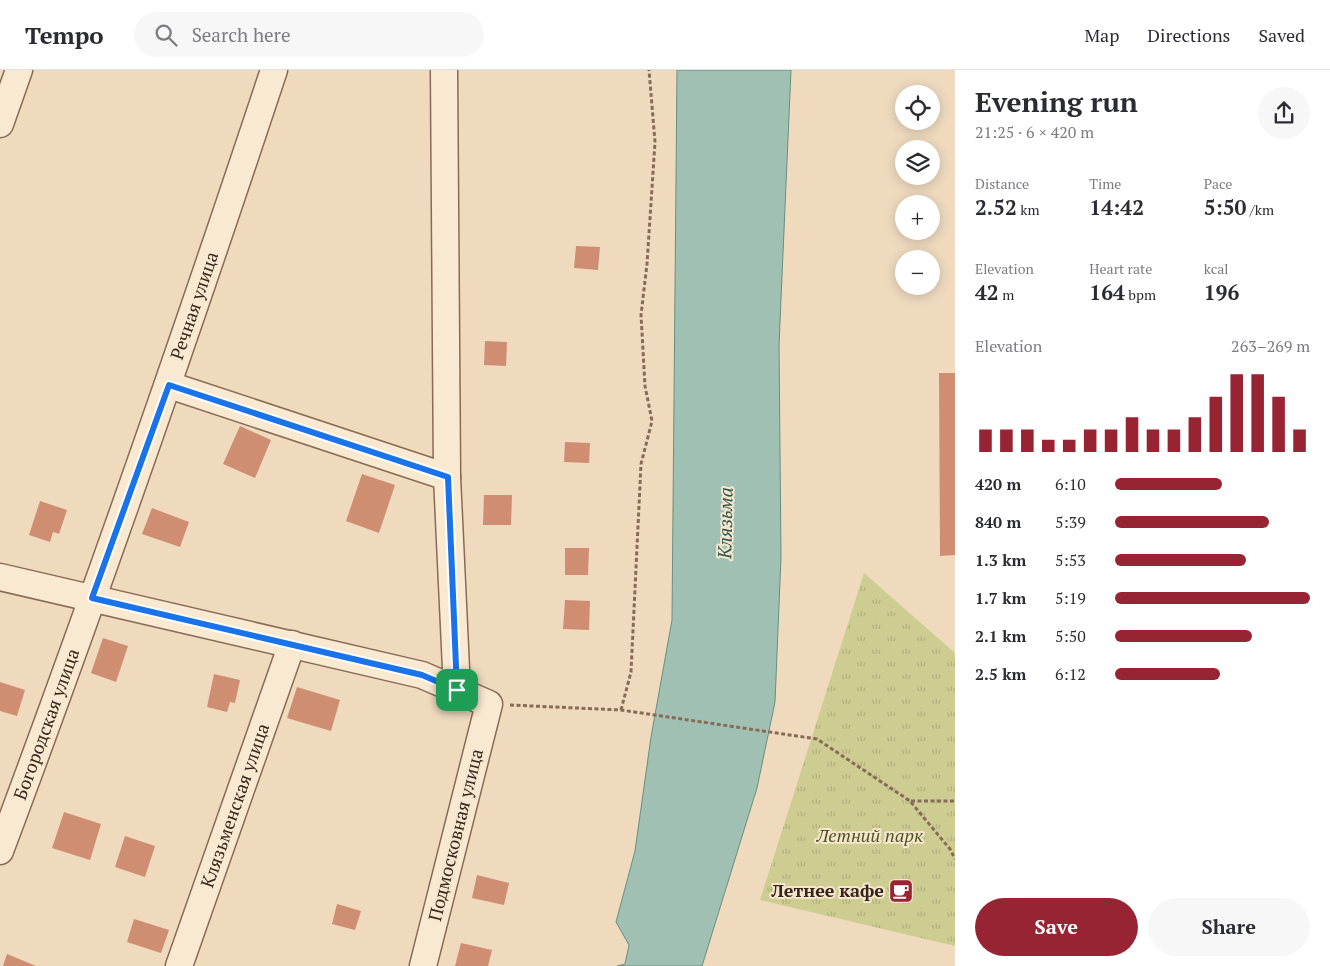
<!DOCTYPE html>
<html lang="en">
<head>
<meta charset="utf-8">
<style>
  :root { --surface:#fff; --page:#f7f7f7; --text:#2b2b33; --muted:#7c7c81; --line:#e1e1e2; --accent:#982433 }
  body { margin:0; font-family:"PT Serif",serif; background:var(--page); color:var(--text); height:100vh; display:flex; flex-direction:column; font-size:19px; white-space:nowrap }
  * { box-sizing:border-box; margin:0 }
  p { font-size:16px; color:var(--muted) }
  .icon { flex:none; width:28px; height:28px; fill:none; stroke:currentColor; stroke-width:2; stroke-linecap:round; stroke-linejoin:round }
  .map { position:relative; flex:1; overflow:hidden }
  .sheet { display:flex; flex-direction:column; background:var(--surface); width:375px }
  .sheet>* { flex:none }
  .tools { position:absolute; left:895px; top:15px; display:grid; gap:10px }
  .tools a { display:grid; place-items:center; width:45px; height:45px; border-radius:50%; background:var(--surface); box-shadow:0 2px 12px #0003; font-size:25px }
  .pin { position:absolute; display:grid; place-items:center; width:42px; height:42px; color:#fff; margin:-21px; border-radius:10px; box-shadow:0 2px 8px #0006 }
  .round { display:grid; place-items:center; flex:none; width:52px; height:52px; border-radius:26px; background:var(--page) }
  .head { display:flex; align-items:center; justify-content:space-between; height:85px; padding:0 20px }
  h1 { font-size:28px; font-weight:700; line-height:38px }
  .figures { display:grid; grid-template-columns:repeat(3,1fr); gap:8px; height:85px; padding:5px 20px }
  .figures div { display:grid; align-content:center }
  .figures b { font-size:21px; font-weight:700 }
  .figures small { font-size:14px; font-weight:400 }
  .figures p { font-size:14px }
  .chart { height:140px; padding:10px 20px }
  .chart p { display:flex; justify-content:space-between }
  .chart svg { width:100%; height:90px; margin-top:5px; stroke:var(--accent); stroke-width:6 }
  .button { display:flex; gap:10px; margin-top:auto; padding:10px 20px }
  .button a { flex:1; height:58px; border-radius:30px; background:var(--accent); color:#fff; font-size:20px; font-weight:700; line-height:58px; text-align:center }
  .button a+a { background:var(--page); color:var(--text) }
  ul { padding:0 20px; list-style:none; font-size:16px }
  li { display:grid; grid-template-columns:80px 60px 1fr; align-items:center; height:38px }
  li i { height:12px; border-radius:6px; background:var(--accent) }
  header { display:flex; align-items:center; gap:30px; box-sizing:border-box; height:70px; padding:0 25px; background:var(--surface); border-bottom:1px solid var(--line) }
  header strong { font-size:24px }
  nav { display:flex; gap:28px; margin-inline-start:auto; font-size:18px }
  .search { width:350px; height:45px; background:var(--page); display:flex; align-items:center; gap:12px; box-sizing:border-box; padding:0 18px; border-radius:28px; color:var(--muted); font-size:19px }
  main { display:flex; flex:1; min-height:0 }
  .map>svg:first-child { display:block }
  .park { fill:url(#park-tufts) }
  .water { fill:#a1c0b4; stroke:#698e80 }
  .building { fill:#cf8e72 }
  .lines { fill:none; stroke-linecap:round; stroke-linejoin:round }
  .minor-casing { stroke:#886b56; stroke-width:29 }
  .path { stroke:#886b56; stroke-width:3; stroke-dasharray:4 2.5; stroke-linecap:butt }
  .minor { stroke:#fae9d1; stroke-width:26 }
  .route-casing { stroke:#fff; stroke-width:10 }
  .route { stroke:#1a73e8; stroke-width:6 }
  .labels { text-anchor:middle; stroke-width:4; stroke-linejoin:round; paint-order:stroke }
  .street-label { font-size:18px; fill:#36251b; stroke:#f6e6ce }
  .park-label { font-size:18px; font-style:italic; fill:#4d5421; stroke:#f6e6ce }
  .poi-label { font-size:18px; font-weight:bold; fill:#36251b; stroke:#f6e6ce; text-anchor:end }
  .water-label { font-size:19px; font-style:italic; fill:#2a574f; stroke:#f6e6ce }
</style>
</head>
<body>
<header>
<strong>Tempo</strong>
<div class="search"><svg class="icon" aria-label="search" viewBox="0 0 24 24"><circle cx="10" cy="10" r="6"/><path d="M15 15l6 6"/></svg>Search here</div>
<nav><a>Map</a><a>Directions</a><a>Saved</a></nav>
</header>
<main>
<div class="map">
<svg width="955" height="896" viewBox="0 0 955 896">
  <defs>
    <pattern id="park-tufts" width="24" height="20" patternUnits="userSpaceOnUse" patternTransform="scale(1.25)"><rect width="24" height="20" fill="#cdcd92"/><path d="M3 7l-1-3M5 7V3M7 7l1-3M15 17l-1-3M17 17v-4M19 17l1-3" fill="none" stroke="#b1b07d"/></pattern>
  </defs>
  <rect width="100%" height="100%" fill="#efdabe"/>
  <path class="park" d="M 864,503 L 955,583 L 955,876 L 760,830 Z"/>
  <path class="water" d="M 677,0 L 791,0 L 779,275 L 781,487 L 775,632 L 757,718 L 702,896 L 617,896 L 625,894 L 629,875 L 616,852 L 635,781 L 651,667 L 672,550 Z"/>
  <g class="building">
    <path d="M 576,176 L 600,177 L 598,200 L 574,198 Z"/>
    <path d="M 485,271 L 507,272 L 506,296 L 484,295 Z"/>
    <path d="M 939,303 L 955,303 L 955,485 L 940,486 Z"/>
    <path d="M 240,356 L 271,370 L 255,408 L 223,394 Z"/>
    <path d="M 565,372 L 590,373 L 589,393 L 564,392 Z"/>
    <path d="M 362,404 L 395,415 L 379,463 L 346,451 Z"/>
    <path d="M 484,425 L 512,425 L 511,455 L 483,455 Z"/>
    <path d="M 40,431 L 67,440 L 59,464 L 53,462 L 50,472 L 29,465 Z"/>
    <path d="M 152,438 L 189,452 L 180,477 L 142,464 Z"/>
    <path d="M 565,478 L 589,478 L 588,505 L 565,505 Z"/>
    <path d="M 565,530 L 590,531 L 589,560 L 563,559 Z"/>
    <path d="M 103,568 L 128,576 L 116,612 L 91,603 Z"/>
    <path d="M 214,604 L 240,610 L 235,633 L 230,632 L 227,642 L 207,637 Z"/>
    <path d="M 0,612 L 25,620 L 17,646 L 0,641 Z"/>
    <path d="M 297,617 L 340,630 L 331,661 L 287,648 Z"/>
    <path d="M 64,742 L 101,754 L 90,790 L 52,778 Z"/>
    <path d="M 125,766 L 155,776 L 145,807 L 115,797 Z"/>
    <path d="M 477,805 L 509,813 L 504,835 L 472,828 Z"/>
    <path d="M 337,834 L 361,841 L 355,860 L 332,854 Z"/>
    <path d="M 134,849 L 169,860 L 161,883 L 127,872 Z"/>
    <path d="M 461,873 L 492,880 L 488,896 L 455,896 Z"/>
    <path d="M 7,884 L 36,896 L 3,896 Z"/>
  </g>
  <g class="lines">
    <defs>
      <g id="minor">
        <path d="M 444,0 L 447,407 L 457,620"/>
        <path d="M 0,54 L 19,0"/>
        <path d="M 169,315 L 447,407"/>
        <path d="M 0,507 L 422,605 L 489,634 L 423,896"/>
        <path id="s1" d="M 0,781 C 97,522 187,262 274,0"/>
        <path id="s2" d="M 179,896 L 292,574"/>
      </g>
    </defs>
    <use href="#minor" class="minor-casing"/>
    <g class="path">
      <path d="M 510,635 L 621,640 L 817,669 L 910,731 L 950,779 L 955,789"/>
      <path d="M 621,640 L 631,602 L 641,394 L 652,351 L 645,316 L 641,245 L 647,194 L 655,72 L 649,0"/>
      <path d="M 911,731 L 955,731"/>
    </g>
    <use href="#minor" class="minor"/>
  </g>
  <g class="lines">
    <defs>
      <path id="route" d="M 169,315 L 448,407 L 457,620 L 422,605 L 92,528 Z"/>
    </defs>
    <use href="#route" class="route-casing"/>
    <use href="#route" class="route"/>
  </g>
  <defs>
    <symbol id="cafe-square" viewBox="-11 -11 22 22"><rect x="-9" y="-9" width="18" height="18" rx="4" fill="#982433" stroke="#f6e6ce"/><path d="M-5.5-4.5H6V0H3Q3 3.5 0 3.5H-2.5Q-5.5 3.5-5.5 0ZM3-3.2v2h1.7v-2ZM-6 4.5H4V6H-6Z" fill="#fff"/></symbol>
  </defs>
  <g fill-rule="evenodd">
    <use href="#cafe-square" x="887" y="807" width="28" height="28"/>
  </g>
  <g class="labels">
    <g class="street-label">
      <text dy="6" stroke="none"><textPath href="#s1" startOffset="579">Речная улица</textPath></text>
      <text dy="6" stroke="none"><textPath href="#s1" startOffset="135">Богородская улица</textPath></text>
      <text dy="6" stroke="none"><textPath href="#s2" startOffset="170">Клязьменская улица</textPath></text>
      <text transform="translate(456 765) rotate(-76)" y="6">Подмосковная улица</text>
    </g>
    <g class="park-label">
      <text x="870" y="772">Летний парк</text>
    </g>
    <g class="poi-label">
      <text x="884" y="827">Летнее кафе</text>
    </g>
    <g class="water-label">
      <text transform="translate(725 453) rotate(-89)" y="7">Клязьма</text>
    </g>
  </g>
</svg>
<div class="tools">
<a><svg class="icon" aria-label="locate" viewBox="0 0 24 24"><circle cx="12" cy="12" r="6"/><path d="M12 2v4M12 18v4M2 12h4M18 12h4"/></svg></a>
<a><svg class="icon" aria-label="layers" viewBox="0 0 24 24"><path d="M12 4l9 5-9 5-9-5zM3 14l9 5 9-5"/></svg></a>
<a>+</a>
<a>−</a>
</div>
<div class="pin" style="left:457px;top:620px;background:#1e9e55"><svg class="icon" aria-label="arrive" viewBox="0 0 24 24"><path d="M6 21V4h12l-3 4 3 4H6"/></svg></div>
</div>
<section class="sheet">
<div class="head"><div><h1>Evening run</h1><p>21:25 · 6 × 420 m</p></div><a class="round"><svg class="icon" aria-label="share" viewBox="0 0 24 24"><path d="M12 15V3M7 8l5-5 5 5M5 13v7h14v-7"/></svg></a></div>
<div class="figures">
<div><p>Distance</p><b>2.52<small> km</small></b></div>
<div><p>Time</p><b>14:42</b></div>
<div><p>Pace</p><b>5:50<small> /km</small></b></div>
</div>
<div class="figures">
<div><p>Elevation</p><b>42<small> m</small></b></div>
<div><p>Heart rate</p><b>164<small> bpm</small></b></div>
<div><p>kcal</p><b>196</b></div>
</div>
<div class="chart"><p><span>Elevation</span>263–269 m</p>
<svg viewBox="0 0 160 44" preserveAspectRatio="none"><path d="M5 44V33M15 44V33M25 44V33M35 44V38M45 44V38M55 44V33M65 44V33M75 44V27M85 44V33M95 44V33M105 44V27M115 44V17M125 44V6M135 44V6M145 44V17M155 44V33"/></svg>
</div>
<ul>
<li><b>420 m</b>6:10<i style="width:55%"></i></li>
<li><b>840 m</b>5:39<i style="width:79%"></i></li>
<li><b>1.3 km</b>5:53<i style="width:67%"></i></li>
<li><b>1.7 km</b>5:19<i style="width:100%"></i></li>
<li><b>2.1 km</b>5:50<i style="width:70%"></i></li>
<li><b>2.5 km</b>6:12<i style="width:54%"></i></li>
</ul>
<div class="button"><a>Save</a><a>Share</a></div>
</section>
</main>
</body>
</html>
